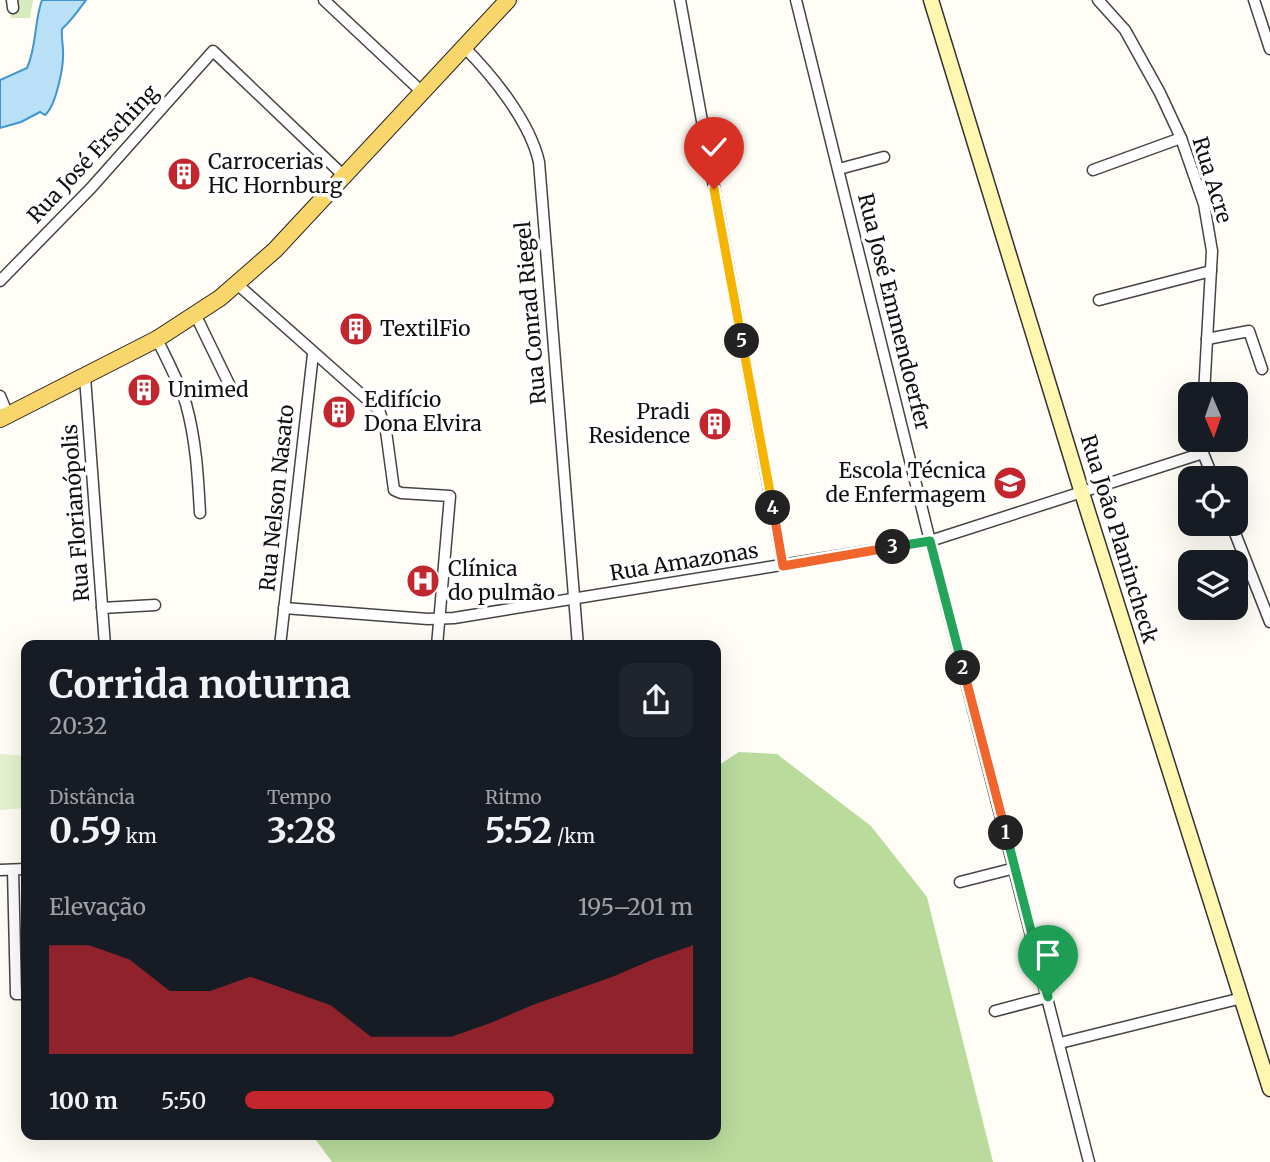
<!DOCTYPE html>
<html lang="pt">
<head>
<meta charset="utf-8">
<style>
  :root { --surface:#171b24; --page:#20242c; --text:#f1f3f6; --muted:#9ea1a6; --accent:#c4262e }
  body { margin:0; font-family:Merriweather,serif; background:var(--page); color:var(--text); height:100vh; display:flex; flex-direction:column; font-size:26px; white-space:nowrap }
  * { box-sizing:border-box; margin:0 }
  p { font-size:23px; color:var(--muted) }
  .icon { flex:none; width:38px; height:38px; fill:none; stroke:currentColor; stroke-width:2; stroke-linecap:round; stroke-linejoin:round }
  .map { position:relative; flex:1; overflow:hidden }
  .panel { position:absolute; left:21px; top:640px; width:700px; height:500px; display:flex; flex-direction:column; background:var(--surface); border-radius:14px; box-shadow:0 7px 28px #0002 }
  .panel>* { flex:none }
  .needle { width:46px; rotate:178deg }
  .buttons { position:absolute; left:1178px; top:382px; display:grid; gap:14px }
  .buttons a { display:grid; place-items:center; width:70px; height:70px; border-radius:14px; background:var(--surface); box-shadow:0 7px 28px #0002; font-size:35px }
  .pin { position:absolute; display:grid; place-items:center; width:60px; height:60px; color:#fff; margin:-72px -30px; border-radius:50% 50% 50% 0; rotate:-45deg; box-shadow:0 0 7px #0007 }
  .pin .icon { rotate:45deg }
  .km { position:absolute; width:35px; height:35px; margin:-18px; border-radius:50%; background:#222; color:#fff; font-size:19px; line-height:35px; text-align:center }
  .round { display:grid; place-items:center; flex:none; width:74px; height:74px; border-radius:14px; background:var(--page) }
  .summary { display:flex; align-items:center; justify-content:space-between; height:119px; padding:0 28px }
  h1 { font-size:38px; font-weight:700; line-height:52px }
  .stats { display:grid; grid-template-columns:repeat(3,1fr); gap:10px; height:119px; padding:7px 28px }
  .stats div { display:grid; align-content:center }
  .stats b { font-size:35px; font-weight:700 }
  .stats small { font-size:19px; font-weight:400 }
  .stats p { font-size:19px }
  .chart { height:196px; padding:14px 28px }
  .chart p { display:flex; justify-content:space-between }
  .chart svg { width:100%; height:126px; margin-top:7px; fill:var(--accent); opacity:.7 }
  ul { padding:0 28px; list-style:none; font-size:23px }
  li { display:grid; grid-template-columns:112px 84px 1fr; align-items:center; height:52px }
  li i { height:18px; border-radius:9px; background:var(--accent) }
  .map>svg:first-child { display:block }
  .green { fill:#d5ebbd }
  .forest { fill:#b9dc9c }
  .pitch { fill:#e6f2cf }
  .water { fill:#b9e0f7; stroke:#3f96cf; stroke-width:2 }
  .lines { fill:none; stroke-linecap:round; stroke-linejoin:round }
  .minor-casing { stroke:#444; stroke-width:13 }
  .secondary-casing { stroke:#333; stroke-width:17 }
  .primary-casing { stroke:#222; stroke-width:18 }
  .minor { stroke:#fff; stroke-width:10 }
  .secondary { stroke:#fff6b0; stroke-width:14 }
  .primary { stroke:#f9d66b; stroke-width:16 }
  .split-1-casing { stroke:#fff; stroke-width:14 }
  .split-2-casing { stroke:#fff; stroke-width:14 }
  .split-3-casing { stroke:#fff; stroke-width:14 }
  .split-4-casing { stroke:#fff; stroke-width:14 }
  .split-5-casing { stroke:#fff; stroke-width:14 }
  .split-6-casing { stroke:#fff; stroke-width:14 }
  .split-1 { stroke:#22a559; stroke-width:9 }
  .split-2 { stroke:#f0652b; stroke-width:9 }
  .split-3 { stroke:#22a559; stroke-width:9 }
  .split-4 { stroke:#f0652b; stroke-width:9 }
  .split-5 { stroke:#f5b400; stroke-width:9 }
  .split-6 { stroke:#f5b400; stroke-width:9 }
  .labels { text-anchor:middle; stroke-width:7; stroke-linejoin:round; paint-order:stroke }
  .street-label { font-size:21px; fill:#111; stroke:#fff }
  .poi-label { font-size:21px; fill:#111; stroke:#fff; text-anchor:start }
</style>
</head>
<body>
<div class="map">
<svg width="1270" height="1162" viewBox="0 0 1270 1162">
  <rect width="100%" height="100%" fill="#fffdf5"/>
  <path class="green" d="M 10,0 L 33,0 L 30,18 L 11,18 Z"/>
  <path class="forest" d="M 739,752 L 777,754 L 871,826 L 927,897 L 993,1162 L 332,1162 L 313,1136 L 716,1136 L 716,767 Z"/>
  <path class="pitch" d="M 0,754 L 26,756 L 26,808 L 0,810 Z"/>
  <path class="water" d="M 42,0 L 86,0 C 78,11 72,20 62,29 C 61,36 63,43 63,51 C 64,66 56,106 45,115 L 40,112 L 21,122 L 0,128 L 0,80 L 27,68 C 37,46 34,22 42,0 Z"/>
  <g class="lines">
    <defs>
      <g id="minor">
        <path d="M 12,0 L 13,8"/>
        <path d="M 324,0 L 422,92"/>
        <path d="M 680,0 L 783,566"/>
        <path d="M 796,0 L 930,541 L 1089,1162"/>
        <path d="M 1098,0 L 1125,30 L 1160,93 L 1181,138 L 1204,204 L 1212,251 L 1204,394"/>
        <path d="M 1254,0 L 1270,49"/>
        <path d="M 464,47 C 493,76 530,122 539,162 L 578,646"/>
        <path d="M 839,169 L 884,157"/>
        <path d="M 1093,170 L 1181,138"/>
        <path d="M 0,281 L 91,188 L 213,51 L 344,176"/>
        <path d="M 237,284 L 379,410 L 386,431 L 394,490 L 401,493 L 450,496 L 437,646"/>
        <path d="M 1099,300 L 1211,271"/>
        <path d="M 195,314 L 230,386"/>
        <path d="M 157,339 C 167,360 179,382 186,404 C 196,440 198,476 200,513"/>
        <path d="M 1207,339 L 1249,331 L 1262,369"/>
        <path d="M 85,377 L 105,646"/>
        <path d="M 0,396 L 8,415"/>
        <path d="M 1201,439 L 1203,453 L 1213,478"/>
        <path d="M 1231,523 L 1270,622"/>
        <path d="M 102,608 L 155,605"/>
        <path d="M 284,608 L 428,619 L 454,618 L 930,541 L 1203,453"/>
        <path d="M 280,646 L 313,354"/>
        <path d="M 0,870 L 26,869"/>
        <path d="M 13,870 L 16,994 L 26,994"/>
        <path d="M 960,882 L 1015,868"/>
        <path d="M 995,1011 L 1048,997"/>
        <path d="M 1060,1043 L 1242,998"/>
      </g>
      <path id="secondary" d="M 931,0 L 1082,493 L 1270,1089"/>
      <path id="primary" d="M 0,419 L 157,339 L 220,298 L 275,250 L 508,0"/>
    </defs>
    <use href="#minor" class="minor-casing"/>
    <use href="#secondary" class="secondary-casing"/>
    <use href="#primary" class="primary-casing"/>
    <use href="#minor" class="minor"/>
    <use href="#secondary" class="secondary"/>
    <use href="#primary" class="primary"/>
  </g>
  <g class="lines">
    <defs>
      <path id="split-1" d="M 1006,833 L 1048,997"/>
      <path id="split-2" d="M 963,668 L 1006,833"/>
      <path id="split-3" d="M 893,547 L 930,541 L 963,668"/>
      <path id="split-4" d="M 773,508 L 783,566 L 893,547"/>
      <path id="split-5" d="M 742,341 L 773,508"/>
      <path id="split-6" d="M 714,189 L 742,341"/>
    </defs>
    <use href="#split-1" class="split-1-casing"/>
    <use href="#split-2" class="split-2-casing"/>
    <use href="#split-3" class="split-3-casing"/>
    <use href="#split-4" class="split-4-casing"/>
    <use href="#split-5" class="split-5-casing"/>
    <use href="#split-6" class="split-6-casing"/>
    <use href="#split-1" class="split-1"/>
    <use href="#split-2" class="split-2"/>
    <use href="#split-3" class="split-3"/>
    <use href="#split-4" class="split-4"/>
    <use href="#split-5" class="split-5"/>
    <use href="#split-6" class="split-6"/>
  </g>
  <defs>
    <symbol id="building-disc" viewBox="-11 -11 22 22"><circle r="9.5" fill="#c4262e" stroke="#fff"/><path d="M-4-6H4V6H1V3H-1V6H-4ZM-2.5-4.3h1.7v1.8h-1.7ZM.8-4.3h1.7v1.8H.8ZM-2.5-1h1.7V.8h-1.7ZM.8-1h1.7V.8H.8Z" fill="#fff"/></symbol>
    <symbol id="university-disc" viewBox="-11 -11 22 22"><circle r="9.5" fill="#c4262e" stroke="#fff"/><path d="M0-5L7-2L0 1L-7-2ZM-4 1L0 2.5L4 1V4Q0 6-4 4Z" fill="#fff"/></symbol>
    <symbol id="hospital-disc" viewBox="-11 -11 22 22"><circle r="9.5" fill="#c4262e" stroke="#fff"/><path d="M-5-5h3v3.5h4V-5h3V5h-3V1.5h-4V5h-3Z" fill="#fff"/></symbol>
  </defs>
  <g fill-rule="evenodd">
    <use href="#building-disc" x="165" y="155" width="38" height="38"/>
    <use href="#building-disc" x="337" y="310" width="38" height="38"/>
    <use href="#building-disc" x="125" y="371" width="38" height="38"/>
    <use href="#building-disc" x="320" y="393" width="38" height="38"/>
    <use href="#building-disc" x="696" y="405" width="38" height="38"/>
    <use href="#university-disc" x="991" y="464" width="38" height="38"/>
    <use href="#hospital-disc" x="404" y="562" width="38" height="38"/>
  </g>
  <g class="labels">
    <g class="street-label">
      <text transform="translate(93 154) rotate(-47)" y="7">Rua José Ersching</text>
      <text transform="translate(1212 180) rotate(73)" y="7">Rua Acre</text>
      <text transform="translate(894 312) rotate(76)" y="7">Rua José Emmendoerfer</text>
      <text transform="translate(531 313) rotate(-95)" y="7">Rua Conrad Riegel</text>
      <text transform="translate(277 498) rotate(-84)" y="7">Rua Nelson Nasato</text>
      <text transform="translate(76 513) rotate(-94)" y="7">Rua Florianópolis</text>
      <text transform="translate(1119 539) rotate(73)" y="7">Rua João Planincheck</text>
      <text transform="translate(684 562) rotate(-9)" y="7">Rua Amazonas</text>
    </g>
    <g class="poi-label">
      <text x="208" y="169">Carrocerias<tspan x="208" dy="24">HC Hornburg</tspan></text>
      <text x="380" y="336">TextilFio</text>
      <text x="168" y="397">Unimed</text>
      <text x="364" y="407">Edifício<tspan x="364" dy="24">Dona Elvira</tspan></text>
      <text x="690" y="419" text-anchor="end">Pradi<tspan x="690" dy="24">Residence</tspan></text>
      <text x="986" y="478" text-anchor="end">Escola Técnica<tspan x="986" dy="24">de Enfermagem</tspan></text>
      <text x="448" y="576">Clínica<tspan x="448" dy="24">do pulmão</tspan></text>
    </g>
  </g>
</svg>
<div class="buttons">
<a><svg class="needle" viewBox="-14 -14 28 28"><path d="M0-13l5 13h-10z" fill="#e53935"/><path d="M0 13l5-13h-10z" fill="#9ea1a6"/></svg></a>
<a><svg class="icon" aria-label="locate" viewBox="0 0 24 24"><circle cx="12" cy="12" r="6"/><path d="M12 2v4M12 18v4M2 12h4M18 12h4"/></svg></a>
<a><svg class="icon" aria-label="layers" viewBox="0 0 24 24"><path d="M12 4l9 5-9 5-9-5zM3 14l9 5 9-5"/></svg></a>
</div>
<div class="pin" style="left:1048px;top:997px;background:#1e9e55"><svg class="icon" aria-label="arrive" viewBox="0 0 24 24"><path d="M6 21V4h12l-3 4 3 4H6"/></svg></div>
<div class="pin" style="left:714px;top:189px;background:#d93025"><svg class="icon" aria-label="check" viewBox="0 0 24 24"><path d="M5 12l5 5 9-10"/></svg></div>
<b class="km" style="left:1006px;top:833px">1</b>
<b class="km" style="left:963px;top:668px">2</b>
<b class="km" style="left:893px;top:547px">3</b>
<b class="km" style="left:773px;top:508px">4</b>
<b class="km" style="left:742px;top:341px">5</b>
<section class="panel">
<div class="summary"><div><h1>Corrida noturna</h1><p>20:32</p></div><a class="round"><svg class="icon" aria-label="share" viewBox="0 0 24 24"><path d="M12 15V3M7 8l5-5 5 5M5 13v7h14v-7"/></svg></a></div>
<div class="stats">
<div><p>Distância</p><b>0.59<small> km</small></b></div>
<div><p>Tempo</p><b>3:28</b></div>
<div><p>Ritmo</p><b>5:52<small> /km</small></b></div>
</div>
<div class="chart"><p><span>Elevação</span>195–201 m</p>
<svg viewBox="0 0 160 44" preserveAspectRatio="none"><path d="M0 44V6L10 6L20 11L30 22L40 22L50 17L60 22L70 27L80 38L90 38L100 38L110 33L120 27L130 22L140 17L150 11L160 6V44z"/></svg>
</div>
<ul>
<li><b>100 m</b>5:50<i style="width:69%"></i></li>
</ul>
</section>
</div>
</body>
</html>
